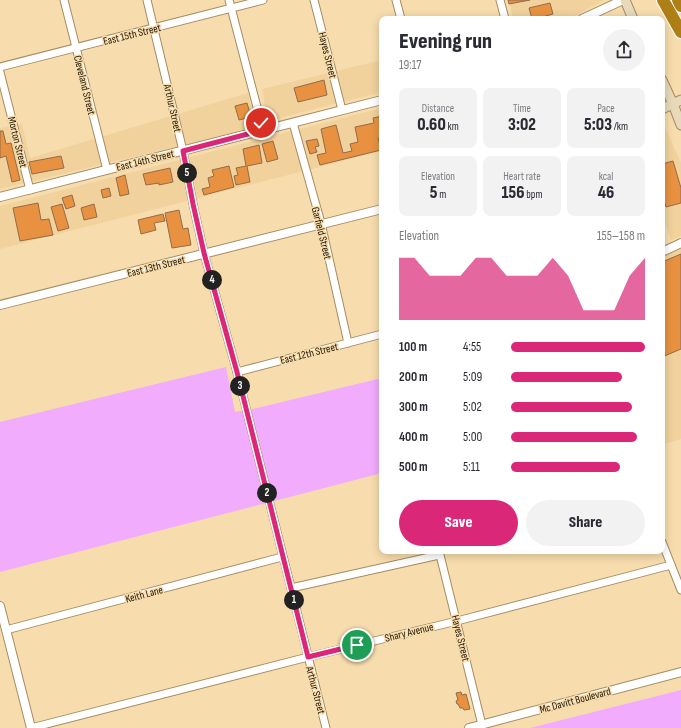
<!DOCTYPE html>
<html lang="en">
<head>
<meta charset="utf-8">
<style>
  :root { --surface:#fff; --page:#f2f2f3; --text:#2b2b33; --muted:#7c7c81; --accent:#db2777 }
  body { margin:0; font-family:"Sofia Sans Condensed",sans-serif; background:var(--page); color:var(--text); height:100vh; display:flex; flex-direction:column; font-size:15px; white-space:nowrap }
  * { box-sizing:border-box; margin:0 }
  p { font-size:13px; color:var(--muted) }
  .icon { flex:none; width:22px; height:22px; fill:none; stroke:currentColor; stroke-width:2; stroke-linecap:round; stroke-linejoin:round }
  .map { position:relative; flex:1; overflow:hidden }
  .sheet { position:absolute; left:379px; top:16px; width:286px; height:538px; display:flex; flex-direction:column; background:var(--surface); border-radius:8px; box-shadow:0 2px 10px #0003 }
  .sheet>* { flex:none }
  .pin { position:absolute; display:grid; place-items:center; width:34px; height:34px; color:#fff; margin:-17px; border:2px solid #fff; border-radius:50%; box-shadow:0 1px 4px #0007 }
  .km { position:absolute; width:20px; height:20px; margin:-10px; border-radius:50%; background:#222; color:#fff; font-size:11px; line-height:20px; text-align:center }
  .round { display:grid; place-items:center; flex:none; width:42px; height:42px; border-radius:21px; background:var(--page) }
  .summary { display:flex; align-items:center; justify-content:space-between; height:68px; padding:0 20px }
  h1 { font-size:22px; font-weight:800; line-height:30px }
  .metrics { display:grid; grid-template-columns:repeat(3,1fr); gap:6px; height:68px; padding:4px 20px }
  .metrics div { display:grid; align-content:center; border-radius:8px; background:var(--page); text-align:center }
  .metrics b { font-size:17px; font-weight:800 }
  .metrics small { font-size:11px; font-weight:400 }
  .metrics p { font-size:11px }
  .chart { height:112px; padding:8px 20px }
  .chart p { display:flex; justify-content:space-between }
  .chart svg { width:100%; height:72px; margin-top:4px; fill:var(--accent); opacity:.7 }
  .primary-button { display:flex; gap:8px; margin-top:auto; padding:8px 20px }
  .primary-button a { flex:1; height:46px; border-radius:24px; background:var(--accent); color:#fff; font-size:16px; font-weight:800; line-height:46px; text-align:center }
  .primary-button a+a { background:var(--page); color:var(--text) }
  ul { padding:0 20px; list-style:none; font-size:13px }
  li { display:grid; grid-template-columns:64px 48px 1fr; align-items:center; height:30px }
  li i { height:10px; border-radius:5px; background:var(--accent) }
  .map>svg:first-child { display:block }
  .built { fill:#f1d29c }
  .green { fill:#f1acfe }
  .building { fill:#e89241; stroke:#926b4b }
  .lines { fill:none; stroke-linecap:round; stroke-linejoin:round }
  .minor-casing { stroke:#a68c60; stroke-width:9 }
  .tertiary-casing { stroke:#a68c60; stroke-width:10 }
  .secondary-casing { stroke:#a68c60; stroke-width:11 }
  .motorway-casing { stroke:#fff; stroke-width:14 }
  .minor { stroke:#fff; stroke-width:7 }
  .tertiary { stroke:#fff; stroke-width:8 }
  .secondary { stroke:#e7d9b9; stroke-width:9 }
  .motorway { stroke:#af7f17; stroke-width:12 }
  .route-casing { stroke:#fff; stroke-width:8 }
  .route { stroke:#db2777; stroke-width:5 }
  .labels { text-anchor:middle; stroke-width:3; stroke-linejoin:round; paint-order:stroke }
  .street-label { font-size:11px; fill:#221907; stroke:#f7dcad }
</style>
</head>
<body>
<div class="map">
<svg width="681" height="728" viewBox="0 0 681 728">
  <rect width="100%" height="100%" fill="#f7dcad"/>
  <g class="built">
    <path d="M 509,0 L 604,0 L 569,19 L 513,19 Z"/>
    <path d="M 382,60 L 382,92 L 268,121 L 262,89 Z"/>
    <path d="M 248,93 L 257,127 L 0,189 L 0,128 L 22,124 L 30,158 Z"/>
    <path d="M 382,108 L 382,151 L 0,249 L 0,206 Z"/>
    <path d="M 662,120 L 681,163 L 681,236 L 671,240 L 662,216 Z"/>
    <path d="M 681,249 L 681,439 L 662,445 L 662,257 Z"/>
  </g>
  <g class="green">
    <path d="M 226,367 L 235,412 L 253,409 L 382,378 L 382,473 L 0,572 L 0,422 Z"/>
    <path d="M 681,690 L 681,728 L 530,728 Z"/>
  </g>
  <g class="building">
    <path d="M 508,0 L 530,0 L 509,4 Z"/>
    <path d="M 550,3 L 553,14 L 539,18 L 539,19 L 532,19 L 529,8 Z"/>
    <path d="M 324,80 L 327,95 L 298,102 L 294,88 Z"/>
    <path d="M 247,103 L 251,117 L 239,120 L 235,106 Z"/>
    <path d="M 382,116 L 382,137 L 378,138 L 381,150 L 320,165 L 317,155 L 326,153 L 321,129 L 336,125 L 343,153 L 352,151 L 350,144 L 358,142 L 355,127 L 374,123 L 373,118 Z"/>
    <path d="M 0,131 L 3,131 L 6,144 L 11,143 L 20,180 L 12,182 L 6,156 L 0,158 Z"/>
    <path d="M 317,139 L 319,146 L 315,147 L 317,152 L 310,154 L 306,141 Z"/>
    <path d="M 273,141 L 278,159 L 267,162 L 262,144 Z"/>
    <path d="M 259,145 L 262,163 L 247,166 L 250,182 L 236,185 L 234,176 L 238,175 L 236,168 L 246,166 L 243,149 Z"/>
    <path d="M 61,156 L 64,168 L 32,174 L 29,162 Z"/>
    <path d="M 673,161 L 681,188 L 681,203 L 666,207 L 662,194 L 662,164 Z"/>
    <path d="M 229,166 L 234,187 L 204,195 L 202,189 L 210,187 L 208,178 L 214,176 L 212,170 Z"/>
    <path d="M 170,168 L 173,182 L 159,185 L 159,183 L 146,185 L 143,174 Z"/>
    <path d="M 125,175 L 129,194 L 120,196 L 116,178 Z"/>
    <path d="M 109,188 L 111,196 L 103,198 L 101,190 Z"/>
    <path d="M 72,195 L 75,206 L 66,209 L 62,198 Z"/>
    <path d="M 38,203 L 41,220 L 49,219 L 53,235 L 20,241 L 13,208 Z"/>
    <path d="M 62,204 L 69,228 L 58,231 L 51,207 Z"/>
    <path d="M 94,204 L 97,217 L 84,220 L 81,208 Z"/>
    <path d="M 179,210 L 183,229 L 188,228 L 191,245 L 172,248 L 165,213 Z"/>
    <path d="M 163,214 L 165,221 L 154,223 L 156,230 L 141,234 L 138,220 Z"/>
    <path d="M 681,254 L 681,349 L 662,357 L 662,262 Z"/>
    <path d="M 461,692 L 462,695 L 466,694 L 470,709 L 464,710 L 463,708 L 460,708 L 458,704 L 457,704 L 456,701 L 458,700 L 456,693 Z"/>
  </g>
  <g class="lines">
    <defs>
      <g id="minor">
        <path d="M 64,0 L 107,170"/>
        <path d="M 147,0 L 183,151 L 193,204 L 204,253 L 237,372 L 326,728"/>
        <path d="M 229,0 L 263,130"/>
        <path d="M 314,0 L 342,110"/>
        <path d="M 396,0 L 401,19"/>
        <path d="M 500,0 L 505,19"/>
        <path d="M 0,67 L 263,0"/>
        <path d="M 0,72 L 30,190"/>
        <path d="M 293,123 L 321,223 L 348,343"/>
        <path d="M 237,372 L 382,334"/>
        <path d="M 662,542 L 681,590"/>
        <path d="M 439,551 L 482,725"/>
        <path d="M 291,588 L 439,555"/>
        <path d="M 6,630 L 282,557"/>
        <path d="M 31,728 L 308,657 L 457,621 L 671,565"/>
      </g>
      <g id="tertiary">
        <path d="M 582,19 L 623,0"/>
        <path d="M 0,197 L 382,100"/>
        <path d="M 662,252 L 681,243"/>
        <path d="M 0,305 L 382,209"/>
        <path d="M 0,606 L 31,728"/>
        <path d="M 469,728 L 681,672"/>
      </g>
      <g id="secondary">
        <path d="M 625,0 L 633,19"/>
        <path d="M 662,80 L 673,104 L 681,125"/>
        <path d="M 662,109 L 681,100"/>
      </g>
      <g id="motorway">
        <path d="M 663,0 L 681,32"/>
        <path d="M 678,0 L 681,6"/>
      </g>
    </defs>
    <use href="#minor" class="minor-casing"/>
    <use href="#tertiary" class="tertiary-casing"/>
    <use href="#secondary" class="secondary-casing"/>
    <use href="#motorway" class="motorway-casing"/>
    <use href="#minor" class="minor"/>
    <use href="#tertiary" class="tertiary"/>
    <use href="#secondary" class="secondary"/>
    <use href="#motorway" class="motorway"/>
  </g>
  <g class="lines">
    <defs>
      <path id="route" d="M 261,123 L 263,130 L 183,151 L 193,204 L 204,253 L 237,372 L 308,657 L 357,645"/>
    </defs>
    <use href="#route" class="route-casing"/>
    <use href="#route" class="route"/>
  </g>
  <g class="labels">
    <g class="street-label">
      <text transform="translate(132 34) rotate(-14)" y="4">East 15th Street</text>
      <text transform="translate(328 55) rotate(76)" y="4">Hayes Street</text>
      <text transform="translate(85 85) rotate(76)" y="4">Cleveland Street</text>
      <text transform="translate(173 108) rotate(77)" y="4">Arthur Street</text>
      <text transform="translate(18 142) rotate(76)" y="4">Morton Street</text>
      <text transform="translate(145 160) rotate(-14)" y="4">East 14th Street</text>
      <text transform="translate(322 233) rotate(76)" y="4">Garfield Street</text>
      <text transform="translate(156 266) rotate(-14)" y="4">East 13th Street</text>
      <text transform="translate(309 353) rotate(-14)" y="4">East 12th Street</text>
      <text transform="translate(144 594) rotate(-15)" y="4">Keith Lane</text>
      <text transform="translate(409 632) rotate(-14)" y="4">Shary Avenue</text>
      <text transform="translate(461 638) rotate(76)" y="4">Hayes Street</text>
      <text transform="translate(316 690) rotate(75)" y="4">Arthur Street</text>
      <text transform="translate(575 700) rotate(-15)" y="4">Mc Davitt Boulevard</text>
    </g>
  </g>
</svg>
<div class="pin" style="left:357px;top:645px;background:#1e9e55"><svg class="icon" aria-label="arrive" viewBox="0 0 24 24"><path d="M6 21V4h12l-3 4 3 4H6"/></svg></div>
<div class="pin" style="left:261px;top:123px;background:#d93025"><svg class="icon" aria-label="check" viewBox="0 0 24 24"><path d="M5 12l5 5 9-10"/></svg></div>
<b class="km" style="left:294px;top:600px">1</b>
<b class="km" style="left:267px;top:493px">2</b>
<b class="km" style="left:240px;top:386px">3</b>
<b class="km" style="left:212px;top:280px">4</b>
<b class="km" style="left:187px;top:173px">5</b>
<section class="sheet">
<div class="summary"><div><h1>Evening run</h1><p>19:17</p></div><a class="round"><svg class="icon" aria-label="share" viewBox="0 0 24 24"><path d="M12 15V3M7 8l5-5 5 5M5 13v7h14v-7"/></svg></a></div>
<div class="metrics">
<div><p>Distance</p><b>0.60<small> km</small></b></div>
<div><p>Time</p><b>3:02</b></div>
<div><p>Pace</p><b>5:03<small> /km</small></b></div>
</div>
<div class="metrics">
<div><p>Elevation</p><b>5<small> m</small></b></div>
<div><p>Heart rate</p><b>156<small> bpm</small></b></div>
<div><p>kcal</p><b>46</b></div>
</div>
<div class="chart"><p><span>Elevation</span>155–158 m</p>
<svg viewBox="0 0 160 44" preserveAspectRatio="none"><path d="M0 44V6L10 6L20 17L30 17L40 17L50 6L60 6L70 17L80 17L90 17L100 6L110 17L120 38L130 38L140 38L150 17L160 6V44z"/></svg>
</div>
<ul>
<li><b>100 m</b>4:55<i style="width:100%"></i></li>
<li><b>200 m</b>5:09<i style="width:83%"></i></li>
<li><b>300 m</b>5:02<i style="width:90%"></i></li>
<li><b>400 m</b>5:00<i style="width:94%"></i></li>
<li><b>500 m</b>5:11<i style="width:81%"></i></li>
</ul>
<div class="primary-button"><a>Save</a><a>Share</a></div>
</section>
</div>
</body>
</html>
